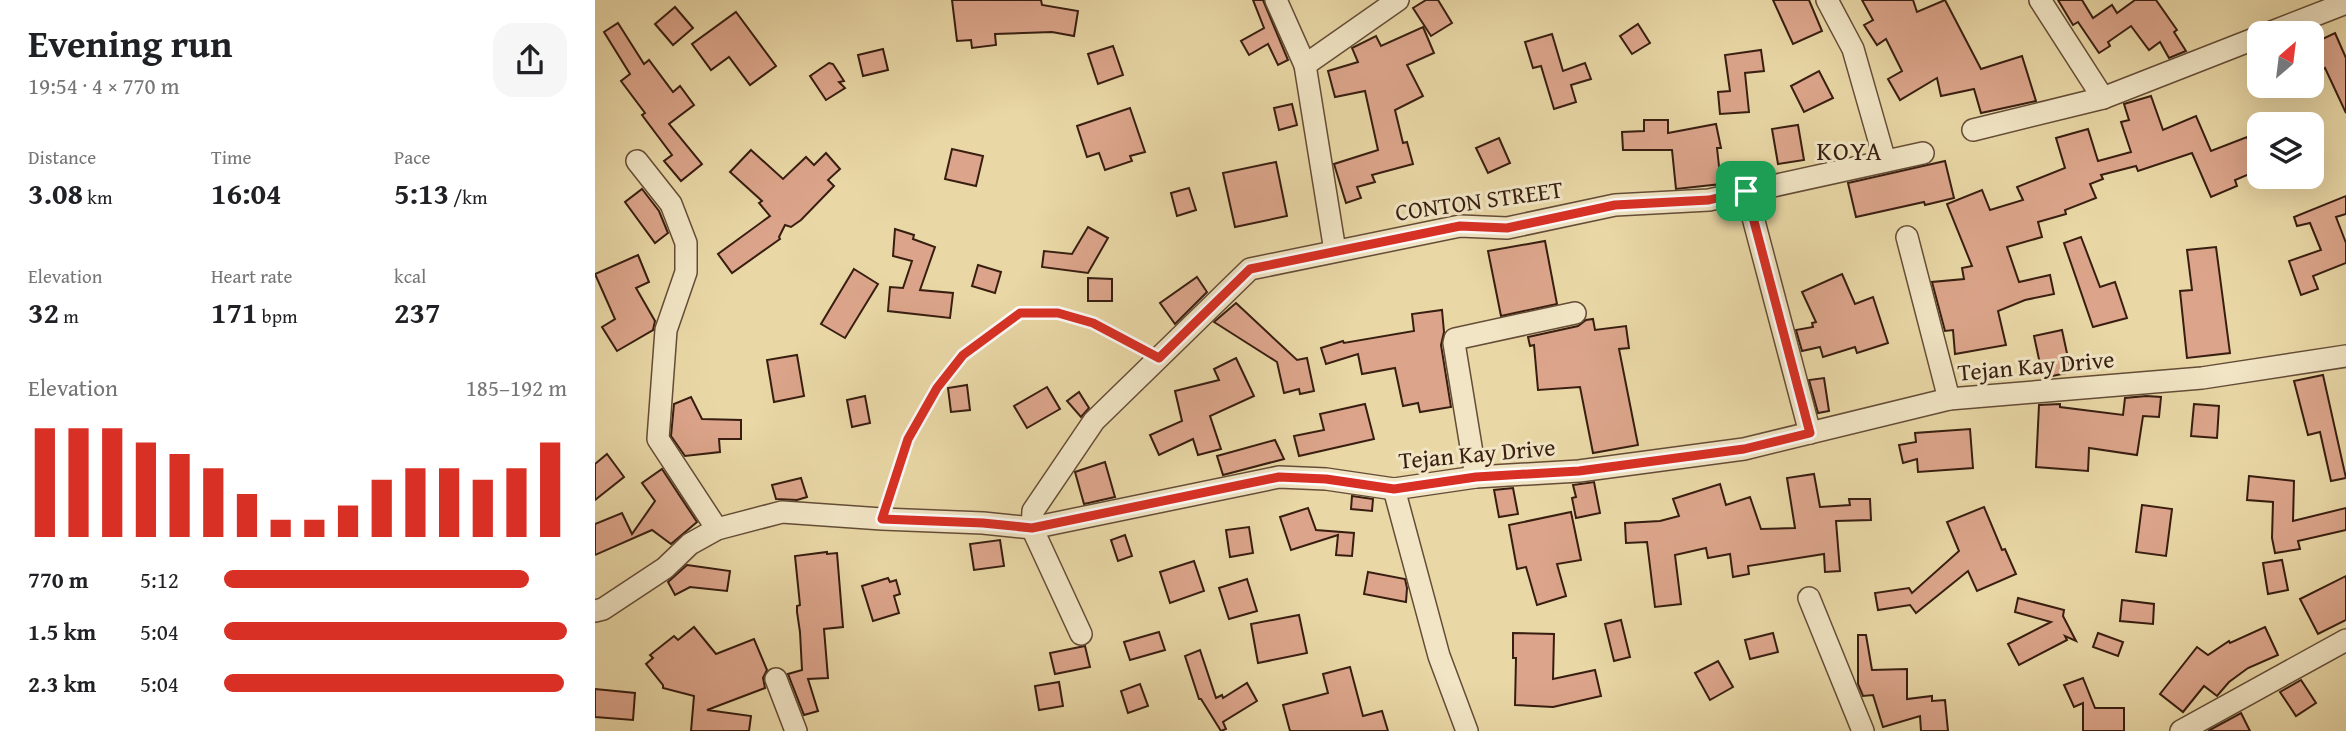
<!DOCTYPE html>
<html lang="en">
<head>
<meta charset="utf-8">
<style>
  :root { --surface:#fff; --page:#f6f6f6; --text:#202124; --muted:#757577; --accent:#d93025 }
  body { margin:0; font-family:"Gentium Book Plus",serif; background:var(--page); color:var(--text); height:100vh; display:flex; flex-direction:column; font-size:26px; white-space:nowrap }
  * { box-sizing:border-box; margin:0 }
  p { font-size:23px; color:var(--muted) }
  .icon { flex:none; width:38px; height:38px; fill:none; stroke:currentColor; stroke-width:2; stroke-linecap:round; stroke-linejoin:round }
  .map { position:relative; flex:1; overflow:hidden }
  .drawer { display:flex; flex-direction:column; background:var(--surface); width:595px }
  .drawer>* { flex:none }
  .needle { width:46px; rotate:28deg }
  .fabs { position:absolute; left:1652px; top:21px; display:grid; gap:14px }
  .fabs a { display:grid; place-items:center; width:77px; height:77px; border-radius:14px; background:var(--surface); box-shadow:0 7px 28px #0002; font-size:35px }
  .pin { position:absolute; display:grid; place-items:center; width:60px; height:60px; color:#fff; margin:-30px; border-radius:14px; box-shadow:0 4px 10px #0006 }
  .round { display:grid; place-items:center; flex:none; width:74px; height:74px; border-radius:21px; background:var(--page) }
  .headline { display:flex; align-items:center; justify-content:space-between; height:119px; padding:0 28px }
  h1 { font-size:38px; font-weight:700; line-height:52px }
  .metrics { display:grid; grid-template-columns:repeat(3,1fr); gap:10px; height:119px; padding:7px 28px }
  .metrics div { display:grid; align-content:center }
  .metrics b { font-size:30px; font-weight:700 }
  .metrics small { font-size:19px; font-weight:400 }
  .metrics p { font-size:19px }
  .chart { height:196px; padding:14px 28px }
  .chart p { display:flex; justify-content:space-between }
  .chart svg { width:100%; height:126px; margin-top:7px; stroke:var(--accent); stroke-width:6 }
  ul { padding:0 28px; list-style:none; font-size:23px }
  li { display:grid; grid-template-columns:112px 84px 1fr; align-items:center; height:52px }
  li i { height:18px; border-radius:9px; background:var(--accent) }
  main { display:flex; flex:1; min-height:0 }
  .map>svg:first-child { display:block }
  .building { fill:#dca58b; stroke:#381e10; stroke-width:2 }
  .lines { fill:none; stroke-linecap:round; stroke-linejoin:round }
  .minor-casing { stroke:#644c36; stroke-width:24 }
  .path { stroke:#381e10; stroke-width:3.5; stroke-dasharray:2 3.5; stroke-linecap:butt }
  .minor { stroke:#f1e5c5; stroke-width:21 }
  .route-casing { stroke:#fff; stroke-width:14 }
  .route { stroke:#d93025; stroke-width:9 }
  .labels { text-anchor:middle; stroke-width:6; stroke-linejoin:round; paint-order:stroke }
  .street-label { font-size:24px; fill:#381e10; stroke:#f1e5c5 }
  .neighbourhood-label { font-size:26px; letter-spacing:2px; fill:#381e10; stroke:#f1e5c5 }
</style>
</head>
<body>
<main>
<section class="drawer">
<div class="headline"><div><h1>Evening run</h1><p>19:54 · 4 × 770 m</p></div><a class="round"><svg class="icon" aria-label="share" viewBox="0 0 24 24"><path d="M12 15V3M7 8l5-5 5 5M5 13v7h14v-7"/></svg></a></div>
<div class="metrics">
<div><p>Distance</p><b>3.08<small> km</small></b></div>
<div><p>Time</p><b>16:04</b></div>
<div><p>Pace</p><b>5:13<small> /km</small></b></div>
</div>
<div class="metrics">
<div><p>Elevation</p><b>32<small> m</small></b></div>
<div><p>Heart rate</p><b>171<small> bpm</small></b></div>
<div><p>kcal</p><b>237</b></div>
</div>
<div class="chart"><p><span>Elevation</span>185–192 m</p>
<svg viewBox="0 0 160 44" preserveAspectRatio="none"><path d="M5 44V6M15 44V6M25 44V6M35 44V11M45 44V15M55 44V20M65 44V29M75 44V38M85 44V38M95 44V33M105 44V24M115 44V20M125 44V20M135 44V24M145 44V20M155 44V11"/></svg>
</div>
<ul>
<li><b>770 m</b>5:12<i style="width:89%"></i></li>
<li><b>1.5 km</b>5:04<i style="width:100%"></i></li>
<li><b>2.3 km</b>5:04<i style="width:99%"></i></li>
</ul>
</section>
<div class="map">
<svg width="1751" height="731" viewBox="0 0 1751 731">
  <rect width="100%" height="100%" fill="#e9d7a6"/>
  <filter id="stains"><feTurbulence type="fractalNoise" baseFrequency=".00286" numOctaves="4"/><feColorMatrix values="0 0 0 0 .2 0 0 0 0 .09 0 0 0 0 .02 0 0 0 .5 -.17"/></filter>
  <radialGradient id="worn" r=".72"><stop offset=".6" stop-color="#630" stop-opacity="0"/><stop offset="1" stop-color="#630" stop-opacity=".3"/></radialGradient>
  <g class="building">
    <path d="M 357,0 L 446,0 L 447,5 L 483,11 L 479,36 L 457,32 L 400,34 L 401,45 L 377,48 L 376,40 L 362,41 Z"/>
    <path d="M 658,0 L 668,0 L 693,60 L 683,65 L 673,44 L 654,55 L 646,41 L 669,28 Z"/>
    <path d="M 831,0 L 843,0 L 857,23 L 836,36 L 818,8 Z"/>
    <path d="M 1178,0 L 1214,0 L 1227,31 L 1198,44 Z"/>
    <path d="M 1267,0 L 1318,0 L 1322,12 L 1350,0 L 1386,69 L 1427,56 L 1441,101 L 1386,113 L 1379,89 L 1346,96 L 1342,78 L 1305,100 L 1293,79 L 1307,71 L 1291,39 L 1282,45 L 1269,25 L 1278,20 Z"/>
    <path d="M 1463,0 L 1487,0 L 1498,18 L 1517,5 L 1522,13 L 1540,0 L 1561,0 L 1582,30 L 1579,32 L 1591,51 L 1574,58 L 1565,42 L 1554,50 L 1536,26 L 1513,42 L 1515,46 L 1504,53 L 1483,22 L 1478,25 Z"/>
    <path d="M 80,7 L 98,28 L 78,45 L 60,24 Z"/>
    <path d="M 141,12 L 181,66 L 155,85 L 134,57 L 116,70 L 97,44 Z"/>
    <path d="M 23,23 L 49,64 L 54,60 L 78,92 L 85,86 L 99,105 L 74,124 L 107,164 L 86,181 L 69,161 L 77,155 L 47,115 L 50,113 L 26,81 L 35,74 L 9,32 Z"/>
    <path d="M 1043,24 L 1055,43 L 1037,54 L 1025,36 Z"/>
    <path d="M 828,27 L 839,53 L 812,65 L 828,96 L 800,110 L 808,143 L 812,142 L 818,164 L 777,175 L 780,182 L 762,187 L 766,198 L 751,203 L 739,164 L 783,150 L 770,91 L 740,97 L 733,71 L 763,62 L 757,48 L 781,36 L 786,46 Z"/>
    <path d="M 1740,33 L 1751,58 L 1751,113 L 1730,68 L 1717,76 L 1717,44 Z"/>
    <path d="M 957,34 L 968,71 L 990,63 L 996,79 L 976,85 L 981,102 L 959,109 L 946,66 L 938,68 L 930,42 Z"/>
    <path d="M 518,46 L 528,75 L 503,84 L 493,54 Z"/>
    <path d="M 288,49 L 293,70 L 268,76 L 263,55 Z"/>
    <path d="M 1166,50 L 1169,71 L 1150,73 L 1154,112 L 1125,114 L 1123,92 L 1135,91 L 1130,55 Z"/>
    <path d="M 234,63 L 238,64 L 249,81 L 244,82 L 250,88 L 231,100 L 215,76 Z"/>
    <path d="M 1224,71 L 1238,98 L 1209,112 L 1196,86 Z"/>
    <path d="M 1556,96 L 1568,130 L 1601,116 L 1616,151 L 1652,137 L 1664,170 L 1640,180 L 1642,186 L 1616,197 L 1597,153 L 1543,171 L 1541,166 L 1506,175 L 1508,179 L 1495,184 L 1501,198 L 1470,210 L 1471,214 L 1443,222 L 1447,237 L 1412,247 L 1424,282 L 1455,275 L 1459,294 L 1430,300 L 1403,311 L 1411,345 L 1360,354 L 1358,330 L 1350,331 L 1337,282 L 1369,279 L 1367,268 L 1377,266 L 1352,204 L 1387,190 L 1395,210 L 1428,200 L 1422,187 L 1470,168 L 1461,138 L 1493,129 L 1503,161 L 1536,152 L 1526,122 L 1534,120 L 1529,104 Z"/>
    <path d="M 697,104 L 702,125 L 684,130 L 679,108 Z"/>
    <path d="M 535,108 L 550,152 L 535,156 L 537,161 L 510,170 L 504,153 L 492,157 L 482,126 Z"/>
    <path d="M 1049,120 L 1073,120 L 1073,133 L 1121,124 L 1126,148 L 1122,148 L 1126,184 L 1081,189 L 1077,150 L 1028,150 L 1027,132 L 1049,131 Z"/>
    <path d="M 1203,125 L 1209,160 L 1183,164 L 1177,129 Z"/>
    <path d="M 904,138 L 915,163 L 893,173 L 881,148 Z"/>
    <path d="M 357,149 L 388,156 L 381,186 L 350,179 Z"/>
    <path d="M 156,150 L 188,179 L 211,157 L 219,165 L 231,153 L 245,169 L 233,180 L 239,186 L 206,220 L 196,227 L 190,225 L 184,237 L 185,239 L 137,273 L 123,254 L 175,216 L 164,203 L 167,201 L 135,172 Z"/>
    <path d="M 1350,161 L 1359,198 L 1330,205 L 1329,202 L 1261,217 L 1253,183 Z"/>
    <path d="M 681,162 L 692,216 L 640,227 L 628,173 Z"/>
    <path d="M 594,188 L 601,210 L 582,216 L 576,193 Z"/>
    <path d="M 47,189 L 64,211 L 73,233 L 60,243 L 30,202 Z"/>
    <path d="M 1751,196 L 1751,214 L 1741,217 L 1751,243 L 1751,263 L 1718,276 L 1723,289 L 1706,295 L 1694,261 L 1726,250 L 1715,223 L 1702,226 L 1699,217 Z"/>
    <path d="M 493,227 L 513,238 L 493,273 L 447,267 L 449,251 L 477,254 Z"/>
    <path d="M 300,229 L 319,235 L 318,239 L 340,247 L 325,290 L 358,293 L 355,318 L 293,311 L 295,287 L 308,288 L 317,261 L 298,256 Z"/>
    <path d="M 1486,237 L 1505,287 L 1520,282 L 1532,318 L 1498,327 L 1469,243 Z"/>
    <path d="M 950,241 L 962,304 L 906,316 L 893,251 Z"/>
    <path d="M 1621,247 L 1635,353 L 1592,358 L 1585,291 L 1597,290 L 1592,250 Z"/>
    <path d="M 43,255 L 54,282 L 41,288 L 60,321 L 58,330 L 22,351 L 7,327 L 20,319 L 0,274 Z"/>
    <path d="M 383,265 L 406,272 L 400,293 L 377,286 Z"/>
    <path d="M 259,269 L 283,284 L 250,338 L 226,324 Z"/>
    <path d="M 1247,274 L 1260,304 L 1278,297 L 1293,343 L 1262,353 L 1260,347 L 1228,357 L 1225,347 L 1207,351 L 1201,330 L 1218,327 L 1217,323 L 1221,322 L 1207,292 Z"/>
    <path d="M 602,277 L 612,292 L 580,324 L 565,303 Z"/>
    <path d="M 493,278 L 517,279 L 517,301 L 493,301 Z"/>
    <path d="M 641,303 L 702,360 L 712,358 L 719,391 L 705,394 L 704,389 L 689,393 L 682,362 L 619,322 Z"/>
    <path d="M 847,310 L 849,332 L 846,345 L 856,407 L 825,412 L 823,403 L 808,406 L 800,368 L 767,374 L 763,354 L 731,364 L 726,348 L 748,341 L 749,343 L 819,331 L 817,314 Z"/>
    <path d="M 998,319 L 1000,330 L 1031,326 L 1034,348 L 1024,349 L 1043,445 L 998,453 L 985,387 L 943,390 L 939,345 L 935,346 L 933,337 L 983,326 L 991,320 Z"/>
    <path d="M 1467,330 L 1476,372 L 1448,378 L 1439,336 Z"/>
    <path d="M 202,355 L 209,396 L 179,402 L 172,360 Z"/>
    <path d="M 641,358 L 659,396 L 615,416 L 626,449 L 603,455 L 598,439 L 564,455 L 555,435 L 587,421 L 580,391 L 624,380 L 619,369 Z"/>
    <path d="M 1728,375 L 1751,478 L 1736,481 L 1725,432 L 1713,435 L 1699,381 Z"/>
    <path d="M 1229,378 L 1234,411 L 1223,413 L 1214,380 Z"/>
    <path d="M 372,385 L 375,410 L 356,412 L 353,388 Z"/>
    <path d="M 452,387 L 465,409 L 432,428 L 419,406 Z"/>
    <path d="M 484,392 L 494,408 L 486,417 L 472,401 Z"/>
    <path d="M 270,396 L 275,423 L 257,427 L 252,400 Z"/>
    <path d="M 1551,396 L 1566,397 L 1564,417 L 1548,416 L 1542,455 L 1494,448 L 1493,471 L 1441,467 L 1444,405 L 1465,404 L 1465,407 L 1528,415 L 1530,398 Z"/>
    <path d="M 96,397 L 107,419 L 146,420 L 146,439 L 124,439 L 125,452 L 90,456 L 76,436 L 79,404 Z"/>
    <path d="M 770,404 L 779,439 L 704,456 L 699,436 L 729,430 L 725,414 Z"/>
    <path d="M 1599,404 L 1624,406 L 1622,438 L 1596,436 Z"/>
    <path d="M 1375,429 L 1378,468 L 1323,472 L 1322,459 L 1308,463 L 1304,445 L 1321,442 L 1320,433 Z"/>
    <path d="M 680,440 L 689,459 L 628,475 L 622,456 Z"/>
    <path d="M 12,454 L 29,477 L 0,500 L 0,464 Z"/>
    <path d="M 510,462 L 520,497 L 489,504 L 480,472 Z"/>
    <path d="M 67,469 L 102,522 L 76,544 L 57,530 L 0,555 L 0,524 L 27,513 L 37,534 L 60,501 L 47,483 Z"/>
    <path d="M 1219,474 L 1225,507 L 1255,505 L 1254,499 L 1275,499 L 1276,520 L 1241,521 L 1245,571 L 1230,572 L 1229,554 L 1153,566 L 1154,574 L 1138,577 L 1135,554 L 1113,558 L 1111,548 L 1080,555 L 1086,604 L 1060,607 L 1052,542 L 1031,543 L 1030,523 L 1065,521 L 1084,516 L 1078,499 L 1125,484 L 1131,505 L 1155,497 L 1166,529 L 1200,528 L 1192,478 Z"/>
    <path d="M 1654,476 L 1699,481 L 1698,521 L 1751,508 L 1751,530 L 1703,541 L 1705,549 L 1680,553 L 1677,538 L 1678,502 L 1652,500 Z"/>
    <path d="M 206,478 L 212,497 L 202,500 L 181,499 L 177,485 Z"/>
    <path d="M 999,482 L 1005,513 L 981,518 L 977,498 L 981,497 L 978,485 Z"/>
    <path d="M 918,488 L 923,514 L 904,517 L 899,490 Z"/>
    <path d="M 757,496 L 778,499 L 777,511 L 756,509 Z"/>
    <path d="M 1547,505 L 1577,509 L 1571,556 L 1541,552 Z"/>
    <path d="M 1389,507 L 1407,550 L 1410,549 L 1421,574 L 1382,591 L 1373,571 L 1321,613 L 1315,605 L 1283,610 L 1280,593 L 1314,588 L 1317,593 L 1364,551 L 1352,522 Z"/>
    <path d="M 713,508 L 721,530 L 759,533 L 757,556 L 741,555 L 743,535 L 696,550 L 685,517 Z"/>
    <path d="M 976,512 L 986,560 L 962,564 L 971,596 L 942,605 L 931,567 L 922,569 L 914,525 Z"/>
    <path d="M 654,527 L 658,553 L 635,557 L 631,530 Z"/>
    <path d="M 530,535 L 537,556 L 523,561 L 516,540 Z"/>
    <path d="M 405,540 L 409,566 L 379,570 L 375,544 Z"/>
    <path d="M 232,552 L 232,554 L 242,553 L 248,627 L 229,629 L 233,678 L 213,679 L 223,711 L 209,715 L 193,674 L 207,670 L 205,632 L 202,612 L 202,606 L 205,605 L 200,556 Z"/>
    <path d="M 1687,560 L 1693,590 L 1673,594 L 1668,563 Z"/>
    <path d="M 599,561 L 609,591 L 575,603 L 565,572 Z"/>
    <path d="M 92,565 L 135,571 L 132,591 L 95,587 L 80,595 L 73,582 Z"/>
    <path d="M 773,572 L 810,579 L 812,588 L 811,602 L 769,594 Z"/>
    <path d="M 1751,576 L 1751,620 L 1723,634 L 1705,599 Z"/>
    <path d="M 293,578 L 295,582 L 301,580 L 305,594 L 299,596 L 304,613 L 278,621 L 267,586 Z"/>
    <path d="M 652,579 L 662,611 L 634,619 L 624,588 Z"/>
    <path d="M 1423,598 L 1469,610 L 1468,616 L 1481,641 L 1470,636 L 1472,640 L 1424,665 L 1413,644 L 1456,622 L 1420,612 Z"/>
    <path d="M 1527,600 L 1559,604 L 1558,624 L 1525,621 Z"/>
    <path d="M 704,615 L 712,653 L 663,663 L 656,624 Z"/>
    <path d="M 1026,620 L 1035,657 L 1019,661 L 1010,624 Z"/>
    <path d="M 99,627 L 121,654 L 159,639 L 172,670 L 168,678 L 170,688 L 112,710 L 156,716 L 154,731 L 96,731 L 99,696 L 68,688 L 68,685 L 51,664 L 58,658 L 55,655 L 79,636 L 83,640 Z"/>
    <path d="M 1670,627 L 1683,655 L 1653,668 L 1634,682 L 1622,696 L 1609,686 L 1588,712 L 1565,694 L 1602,647 L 1613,655 L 1634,641 L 1635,643 Z"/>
    <path d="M 564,632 L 570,650 L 535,660 L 529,642 Z"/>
    <path d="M 918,633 L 959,634 L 958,679 L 1000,670 L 1006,696 L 958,707 L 920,705 L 921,658 L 918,658 Z"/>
    <path d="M 1178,633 L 1183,652 L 1155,659 L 1150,640 Z"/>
    <path d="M 1503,633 L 1528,642 L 1523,656 L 1498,647 Z"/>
    <path d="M 1263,635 L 1271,635 L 1277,670 L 1312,669 L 1312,699 L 1337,696 L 1337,701 L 1350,700 L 1353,731 L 1326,731 L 1325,716 L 1288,727 L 1278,695 L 1268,696 L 1263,684 Z"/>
    <path d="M 490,646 L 495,667 L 460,674 L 455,653 Z"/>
    <path d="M 605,650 L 621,698 L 627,695 L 628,698 L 652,683 L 662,701 L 628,722 L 631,729 L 626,731 L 606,699 L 604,699 L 590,656 Z"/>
    <path d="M 1123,661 L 1138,687 L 1115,700 L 1100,673 Z"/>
    <path d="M 755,667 L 768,716 L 787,711 L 793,731 L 695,731 L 688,705 L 733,693 L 728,674 Z"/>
    <path d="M 1488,678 L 1500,708 L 1529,708 L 1529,731 L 1488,731 L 1488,703 L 1479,707 L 1469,685 Z"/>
    <path d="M 1706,680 L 1721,703 L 1701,716 L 1685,692 Z"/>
    <path d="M 464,682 L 468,706 L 444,710 L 440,686 Z"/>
    <path d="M 545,684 L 553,706 L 533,713 L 526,691 Z"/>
    <path d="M 0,689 L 40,693 L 38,720 L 0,717 Z"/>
    <path d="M 1646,713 L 1655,731 L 1613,731 Z"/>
  </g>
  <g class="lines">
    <defs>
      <g id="minor">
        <path d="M 681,0 L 710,65 L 740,251"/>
        <path d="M 1232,0 L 1258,49 L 1290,161"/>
        <path d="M 1445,0 L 1508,98 L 1664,37"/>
        <path d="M 1674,33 L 1751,3"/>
        <path d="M 710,65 L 803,0"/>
        <path d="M 1378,130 L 1508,98"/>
        <path d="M 42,161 L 76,204 L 91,243 L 91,272 L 71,330 L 63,439 L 122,529"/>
        <path d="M 1151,191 L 1215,433"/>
        <path d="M 1312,237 L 1354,399"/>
        <path d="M 881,477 L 859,343 L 860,339 L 980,313"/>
        <path d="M 799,489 L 844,656 L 872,731"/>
        <path d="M 1214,598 L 1268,731"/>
        <path d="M 0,611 L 8,609 L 70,568 L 95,544 L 122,529 L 187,512 L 287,519 L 388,523 L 437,528 L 684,477 L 731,479 L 799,489 L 881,477 L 984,471 L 1149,449 L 1354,399 L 1607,378 L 1751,356"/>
        <path d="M 486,634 L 437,528 L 438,511 L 499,421 L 655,269 L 865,226 L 912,228 L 1020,205 L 1114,200 L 1328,153"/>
        <path d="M 181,679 L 201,731"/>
        <path d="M 1586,731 L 1751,640"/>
      </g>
    </defs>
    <use href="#minor" class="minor-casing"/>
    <path class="path" d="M 294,499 L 313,440 L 342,388 L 368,355 L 425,313 L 463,313 L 498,323 L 547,349"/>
    <use href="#minor" class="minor"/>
  </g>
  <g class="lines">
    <defs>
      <path id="route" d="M 1151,191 L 1215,433 L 1149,449 L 984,471 L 881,477 L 799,489 L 731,479 L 684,477 L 437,528 L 388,523 L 287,519 L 313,439 L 342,388 L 368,355 L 425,313 L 463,313 L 498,323 L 564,358 L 655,269 L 865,226 L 912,228 L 1020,205 L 1114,200 Z"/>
    </defs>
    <use href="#route" class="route-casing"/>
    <use href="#route" class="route"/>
  </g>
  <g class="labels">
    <g class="street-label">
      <text transform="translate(884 201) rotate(-8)" y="8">CONTON STREET</text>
      <text transform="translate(1441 366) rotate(-5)" y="8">Tejan Kay Drive</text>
      <text transform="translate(882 454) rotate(-5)" y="8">Tejan Kay Drive</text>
    </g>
    <g class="neighbourhood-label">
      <text x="1255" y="160">KOYA</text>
    </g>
  </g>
  <rect width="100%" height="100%" filter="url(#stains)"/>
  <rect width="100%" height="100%" fill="url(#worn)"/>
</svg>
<div class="fabs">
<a><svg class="needle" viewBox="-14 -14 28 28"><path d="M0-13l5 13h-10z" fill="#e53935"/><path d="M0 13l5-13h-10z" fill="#757577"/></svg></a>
<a><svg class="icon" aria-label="layers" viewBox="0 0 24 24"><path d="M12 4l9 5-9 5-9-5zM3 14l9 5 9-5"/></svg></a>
</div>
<div class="pin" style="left:1151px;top:191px;background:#1e9e55"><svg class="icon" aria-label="arrive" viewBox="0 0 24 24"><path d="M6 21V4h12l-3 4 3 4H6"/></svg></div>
</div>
</main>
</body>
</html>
